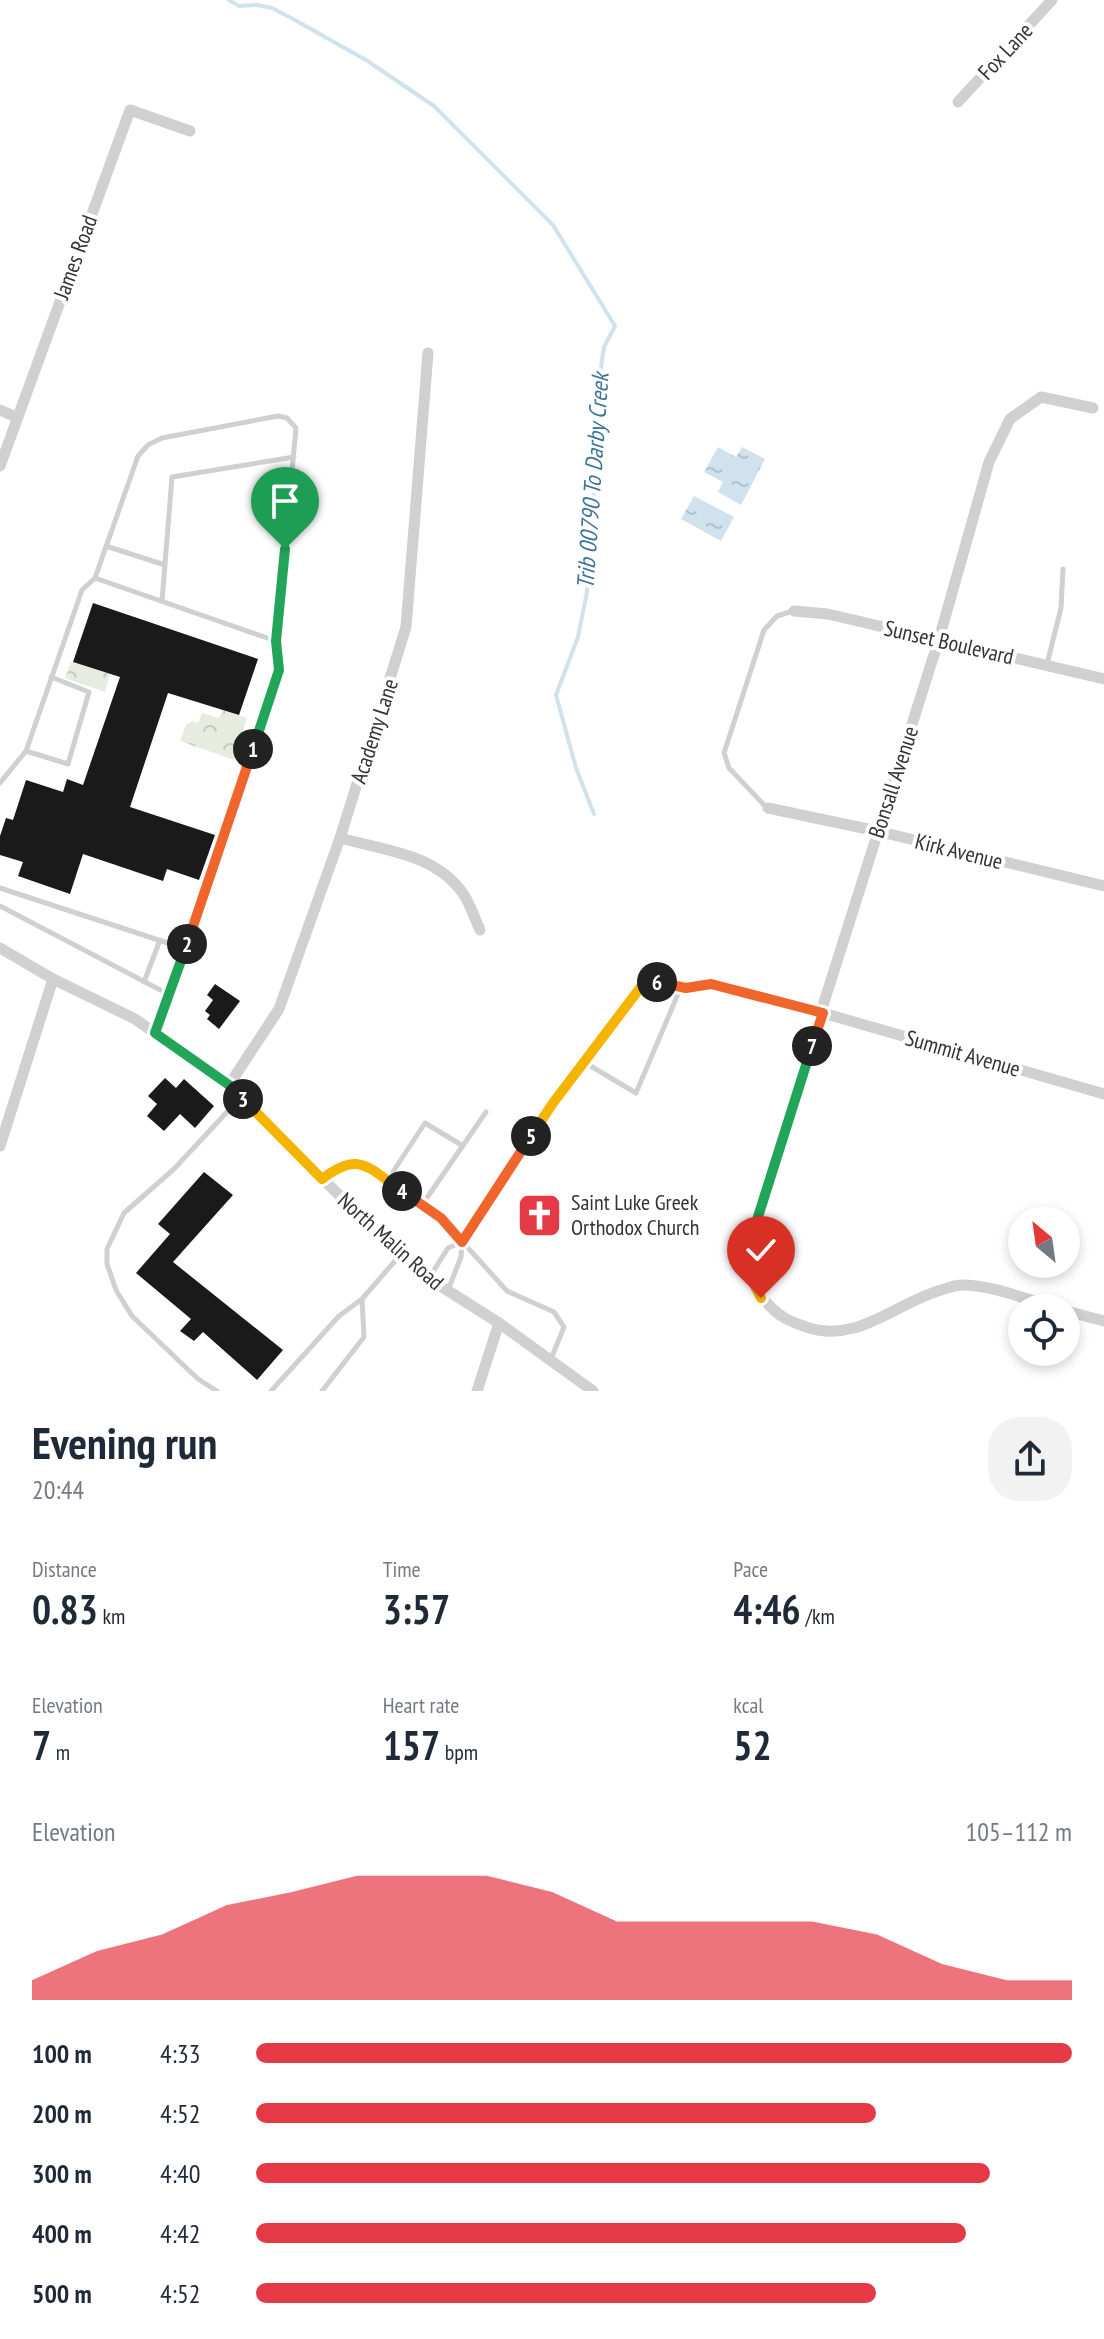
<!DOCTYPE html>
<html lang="en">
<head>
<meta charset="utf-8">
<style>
  :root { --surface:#fff; --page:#f2f2f3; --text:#1f2937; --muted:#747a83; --accent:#e63946 }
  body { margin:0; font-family:"PT Sans Narrow",sans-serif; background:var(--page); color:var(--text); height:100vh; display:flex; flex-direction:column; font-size:30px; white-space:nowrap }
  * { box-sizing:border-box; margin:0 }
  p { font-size:26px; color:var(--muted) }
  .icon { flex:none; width:44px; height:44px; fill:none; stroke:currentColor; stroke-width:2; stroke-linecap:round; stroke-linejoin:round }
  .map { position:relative; height:1391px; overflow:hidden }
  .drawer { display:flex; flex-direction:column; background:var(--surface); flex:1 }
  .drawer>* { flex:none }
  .needle { width:52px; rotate:331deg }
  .buttons { position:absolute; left:1008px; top:1206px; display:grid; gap:16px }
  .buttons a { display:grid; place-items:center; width:72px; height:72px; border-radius:50%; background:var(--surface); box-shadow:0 4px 12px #0003; font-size:40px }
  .pin { position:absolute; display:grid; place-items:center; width:68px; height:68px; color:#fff; margin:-82px -34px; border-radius:50% 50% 50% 0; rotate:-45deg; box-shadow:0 0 8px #0007 }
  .pin .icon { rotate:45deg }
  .km { position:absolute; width:40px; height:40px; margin:-20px; border-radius:50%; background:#222; color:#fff; font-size:22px; line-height:40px; text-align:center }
  .round { display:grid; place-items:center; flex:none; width:84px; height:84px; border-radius:32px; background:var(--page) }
  .head { display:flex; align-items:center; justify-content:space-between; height:136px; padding:0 32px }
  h1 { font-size:44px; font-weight:700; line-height:60px }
  .figures { display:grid; grid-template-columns:repeat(3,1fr); gap:12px; height:136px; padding:8px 32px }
  .figures div { display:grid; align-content:center }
  .figures b { font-size:40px; font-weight:700 }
  .figures small { font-size:22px; font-weight:400 }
  .figures p { font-size:22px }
  .chart { height:224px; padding:16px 32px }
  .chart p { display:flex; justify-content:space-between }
  .chart svg { width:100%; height:144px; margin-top:8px; fill:var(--accent); opacity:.7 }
  ul { padding:0 32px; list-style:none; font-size:26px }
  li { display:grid; grid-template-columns:128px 96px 1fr; align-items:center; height:60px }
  li i { height:20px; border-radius:10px; background:var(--accent) }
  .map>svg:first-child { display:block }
  .forest { fill:url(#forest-crowns) }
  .water { fill:url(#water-ripples) }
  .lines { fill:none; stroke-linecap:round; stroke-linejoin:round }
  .stream { stroke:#cfe2ee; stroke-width:4 }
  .building { fill:#1a1a1a }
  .lane { stroke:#d0d0d0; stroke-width:5 }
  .street { stroke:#d0d0d0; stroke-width:11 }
  .split-1-casing { stroke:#fff; stroke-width:16 }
  .split-2-casing { stroke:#fff; stroke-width:16 }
  .split-3-casing { stroke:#fff; stroke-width:16 }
  .split-4-casing { stroke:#fff; stroke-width:16 }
  .split-5-casing { stroke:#fff; stroke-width:16 }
  .split-6-casing { stroke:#fff; stroke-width:16 }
  .split-7-casing { stroke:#fff; stroke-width:16 }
  .split-8-casing { stroke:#fff; stroke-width:16 }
  .split-9-casing { stroke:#fff; stroke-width:16 }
  .split-1 { stroke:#22a559; stroke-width:10 }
  .split-2 { stroke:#f0652b; stroke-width:10 }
  .split-3 { stroke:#22a559; stroke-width:10 }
  .split-4 { stroke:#f5b400; stroke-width:10 }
  .split-5 { stroke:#f0652b; stroke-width:10 }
  .split-6 { stroke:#f5b400; stroke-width:10 }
  .split-7 { stroke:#f0652b; stroke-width:10 }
  .split-8 { stroke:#22a559; stroke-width:10 }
  .split-9 { stroke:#f5b400; stroke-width:10 }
  .labels { text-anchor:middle; stroke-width:8; stroke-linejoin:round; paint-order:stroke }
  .street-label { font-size:22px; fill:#333; stroke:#fff }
  .poi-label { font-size:22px; fill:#333; stroke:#fff; text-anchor:start }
  .water-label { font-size:24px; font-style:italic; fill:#3f7597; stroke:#fff }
</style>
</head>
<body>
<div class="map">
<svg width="1104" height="1391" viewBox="0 0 1104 1391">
  <defs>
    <pattern id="forest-crowns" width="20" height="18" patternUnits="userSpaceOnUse" patternTransform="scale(2)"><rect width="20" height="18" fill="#e6ecdf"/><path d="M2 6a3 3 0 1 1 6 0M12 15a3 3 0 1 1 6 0" fill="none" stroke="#c6cbc0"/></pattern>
    <pattern id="water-ripples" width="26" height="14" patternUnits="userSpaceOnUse" patternTransform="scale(2)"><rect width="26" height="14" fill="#cfe2ee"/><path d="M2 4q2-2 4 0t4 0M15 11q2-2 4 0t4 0" fill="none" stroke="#b2c2cd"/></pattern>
  </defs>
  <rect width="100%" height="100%" fill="#fff"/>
  <g class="forest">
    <path d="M 71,662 L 110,674 L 105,692 L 65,678 Z"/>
    <path d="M 222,710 L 247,718 L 234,760 L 180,741 L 186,725 L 192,721 L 198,723 L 202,713 L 219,718 Z"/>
  </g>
  <g class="water">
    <path d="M 718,447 L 736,457 L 742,447 L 765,459 L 741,505 L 718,492 L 723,482 L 704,472 Z"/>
    <path d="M 694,496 L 734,517 L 721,541 L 681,519 Z"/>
  </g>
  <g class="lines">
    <path class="stream" d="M 229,0 L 239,6 L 257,5 L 272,8 L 293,19 L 366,60 L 434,106 L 553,225 L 615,326 L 604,347 L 595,406 L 595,477 L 587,592 L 578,637 L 556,695 L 576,768 L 594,814"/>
  </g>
  <g class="building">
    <path d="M 93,603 L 258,659 L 239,715 L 168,693 L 130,807 L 215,835 L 199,880 L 167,869 L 163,881 L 83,854 L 70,894 L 18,876 L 23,862 L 0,855 L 0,836 L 6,818 L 13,820 L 26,780 L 63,792 L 67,779 L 83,785 L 120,677 L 73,662 Z"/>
    <path d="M 215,984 L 240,1001 L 219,1029 L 207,1019 L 210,1015 L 205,1011 L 213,1000 L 207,995 Z"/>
    <path d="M 165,1078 L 176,1088 L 184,1079 L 214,1106 L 195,1128 L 180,1114 L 164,1131 L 147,1116 L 157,1104 L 148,1096 Z"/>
    <path d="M 204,1172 L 233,1195 L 173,1262 L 283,1350 L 257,1380 L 203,1332 L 194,1341 L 180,1331 L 191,1319 L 136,1273 L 170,1234 L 158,1224 Z"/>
  </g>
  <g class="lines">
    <g class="lane">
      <path d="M 106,546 L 165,565"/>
      <path d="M 95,578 L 276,641"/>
      <path d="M 162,601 L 172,477 L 294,457"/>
      <path d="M 1047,664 L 1061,608 L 1063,569"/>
      <path d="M 26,751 L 68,764 L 89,692 L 51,677"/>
      <path d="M 0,783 L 26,751 L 82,590 L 95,578 L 138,456 L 148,445 L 162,438 L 278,416 L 287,418 L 296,428 L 276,641 L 279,670 L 186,949 L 155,1031"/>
      <path d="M 767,808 L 729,768 L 724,753 L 764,630 L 777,616 L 793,611"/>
      <path d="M 0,888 L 186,949"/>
      <path d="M 0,906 L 168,994"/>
      <path d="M 144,982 L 160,940"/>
      <path d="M 584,1062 L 636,1093 L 681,987"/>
      <path d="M 323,1178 L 342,1164 L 361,1164 L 441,1218 L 507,1291 L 554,1312 L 564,1327 L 551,1359"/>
      <path d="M 387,1181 L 425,1123 L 463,1146"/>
      <path d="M 422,1205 L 486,1112"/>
      <path d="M 462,1242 L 553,1103 L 646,980 L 686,988 L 711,984 L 820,1012"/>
      <path d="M 429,1278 L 448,1248 L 462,1242 L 461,1257 L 448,1290"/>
      <path d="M 217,1391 L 198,1379 L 132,1316 L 116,1290 L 107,1264 L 107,1249 L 124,1213 L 174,1169 L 240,1098"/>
      <path d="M 271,1391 L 339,1316 L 362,1299 L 401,1254"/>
      <path d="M 322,1391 L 364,1337 L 362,1300"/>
    </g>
    <g class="street">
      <path d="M 958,102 L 1052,0"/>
      <path d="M 0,410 L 16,417"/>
      <path d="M 0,466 L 130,110 L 190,131"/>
      <path d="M 794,611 L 828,614 L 1104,679"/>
      <path d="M 768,808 L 877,831 L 1104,886"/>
      <path d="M 340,838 C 384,850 437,854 464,895 C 471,906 475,919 480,930"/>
      <path d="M 0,948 L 53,979 L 135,1019 L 229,1085 L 372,1228 L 431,1280 L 499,1323 L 593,1391"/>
      <path d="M 823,1013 L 1104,1094"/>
      <path d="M 229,1085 L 279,1009 L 340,838 L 406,627 L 428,353"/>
      <path d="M 0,1146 L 53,979"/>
      <path d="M 1057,1308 C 1027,1300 993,1285 962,1285 C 954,1285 945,1289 938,1291 C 893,1305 856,1344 806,1327 C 793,1322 783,1319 774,1310 C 745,1283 747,1270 751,1233 L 939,639 L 989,462 L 1010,419 L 1041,397 L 1093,408"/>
      <path d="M 1066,1311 L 1104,1321"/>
      <path d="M 477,1391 L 499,1323"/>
    </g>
  </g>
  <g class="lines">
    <defs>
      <path id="split-1" d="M 253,749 L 279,670 L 276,641 L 285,549"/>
      <path id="split-2" d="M 187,944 L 253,749"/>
      <path id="split-3" d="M 187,944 L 155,1033 L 229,1085 L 243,1099"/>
      <path id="split-4" d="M 243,1099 L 322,1179 C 360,1150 368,1168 402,1191"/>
      <path id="split-5" d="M 402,1191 L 441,1218 L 462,1242 L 531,1136"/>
      <path id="split-6" d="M 531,1136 L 553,1103 L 646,980 L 657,982"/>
      <path id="split-7" d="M 657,982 L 686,988 L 711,984 L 823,1013 L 812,1046"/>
      <path id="split-8" d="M 750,1242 L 812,1046"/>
      <path id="split-9" d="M 750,1242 L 747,1270 L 761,1298"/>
    </defs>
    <use href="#split-1" class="split-1-casing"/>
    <use href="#split-2" class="split-2-casing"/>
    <use href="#split-3" class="split-3-casing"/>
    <use href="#split-4" class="split-4-casing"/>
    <use href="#split-5" class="split-5-casing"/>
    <use href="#split-6" class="split-6-casing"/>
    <use href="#split-7" class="split-7-casing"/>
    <use href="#split-8" class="split-8-casing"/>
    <use href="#split-9" class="split-9-casing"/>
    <use href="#split-1" class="split-1"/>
    <use href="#split-2" class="split-2"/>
    <use href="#split-3" class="split-3"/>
    <use href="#split-4" class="split-4"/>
    <use href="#split-5" class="split-5"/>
    <use href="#split-6" class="split-6"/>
    <use href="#split-7" class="split-7"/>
    <use href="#split-8" class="split-8"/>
    <use href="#split-9" class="split-9"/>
  </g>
  <defs>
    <symbol id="church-square" viewBox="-11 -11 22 22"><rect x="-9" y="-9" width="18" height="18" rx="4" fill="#e63946" stroke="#fff"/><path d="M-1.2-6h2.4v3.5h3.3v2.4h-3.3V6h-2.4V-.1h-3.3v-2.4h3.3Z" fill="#fff"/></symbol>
  </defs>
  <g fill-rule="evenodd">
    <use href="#church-square" x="514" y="1190" width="51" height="51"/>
  </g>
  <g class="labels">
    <g class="street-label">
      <text transform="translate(1005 51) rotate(-47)" y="8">Fox Lane</text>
      <text transform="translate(75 257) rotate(-70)" y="8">James Road</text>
      <text transform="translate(949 642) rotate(13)" y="8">Sunset Boulevard</text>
      <text transform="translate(374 731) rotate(-72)" y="8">Academy Lane</text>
      <text transform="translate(893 782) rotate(-72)" y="8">Bonsall Avenue</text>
      <text transform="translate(959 851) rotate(14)" y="8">Kirk Avenue</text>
      <text transform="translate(963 1053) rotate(16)" y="8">Summit Avenue</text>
      <text transform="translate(391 1241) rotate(42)" y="8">North Malin Road</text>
    </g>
    <g class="poi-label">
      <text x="571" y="1210">Saint Luke Greek<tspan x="571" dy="25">Orthodox Church</tspan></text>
    </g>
    <g class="water-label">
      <text transform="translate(593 481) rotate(-86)" y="8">Trib 00790 To Darby Creek</text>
    </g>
  </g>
</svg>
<div class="buttons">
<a><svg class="needle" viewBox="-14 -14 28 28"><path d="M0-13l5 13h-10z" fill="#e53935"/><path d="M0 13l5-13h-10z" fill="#747a83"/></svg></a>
<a><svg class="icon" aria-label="locate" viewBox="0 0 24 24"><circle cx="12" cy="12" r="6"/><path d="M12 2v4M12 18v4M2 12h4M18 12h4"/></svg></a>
</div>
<div class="pin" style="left:285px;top:549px;background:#1e9e55"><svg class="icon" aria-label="arrive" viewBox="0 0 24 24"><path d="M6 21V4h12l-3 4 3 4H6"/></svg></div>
<div class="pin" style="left:761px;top:1298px;background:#d93025"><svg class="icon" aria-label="check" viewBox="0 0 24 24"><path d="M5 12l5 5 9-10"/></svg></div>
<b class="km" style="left:253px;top:749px">1</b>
<b class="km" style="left:187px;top:944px">2</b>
<b class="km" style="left:243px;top:1099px">3</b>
<b class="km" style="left:402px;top:1191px">4</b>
<b class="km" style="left:531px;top:1136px">5</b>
<b class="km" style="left:657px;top:982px">6</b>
<b class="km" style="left:812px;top:1046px">7</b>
</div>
<section class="drawer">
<div class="head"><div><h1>Evening run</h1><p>20:44</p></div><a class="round"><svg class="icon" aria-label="share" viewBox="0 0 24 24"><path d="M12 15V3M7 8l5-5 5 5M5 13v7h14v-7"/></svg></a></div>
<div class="figures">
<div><p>Distance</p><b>0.83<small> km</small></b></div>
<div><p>Time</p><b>3:57</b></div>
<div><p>Pace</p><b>4:46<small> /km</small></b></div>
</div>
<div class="figures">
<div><p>Elevation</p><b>7<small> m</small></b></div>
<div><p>Heart rate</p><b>157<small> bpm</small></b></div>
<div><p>kcal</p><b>52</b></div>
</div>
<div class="chart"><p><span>Elevation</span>105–112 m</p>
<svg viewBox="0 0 160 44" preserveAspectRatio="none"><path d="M0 44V38L10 29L20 24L30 15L40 11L50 6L60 6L70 6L80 11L90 20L100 20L110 20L120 20L130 24L140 33L150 38L160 38V44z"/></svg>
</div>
<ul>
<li><b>100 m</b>4:33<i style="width:100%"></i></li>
<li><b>200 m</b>4:52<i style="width:76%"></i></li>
<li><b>300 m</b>4:40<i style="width:90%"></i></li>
<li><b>400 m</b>4:42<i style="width:87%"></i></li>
<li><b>500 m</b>4:52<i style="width:76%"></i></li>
</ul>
</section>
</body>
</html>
